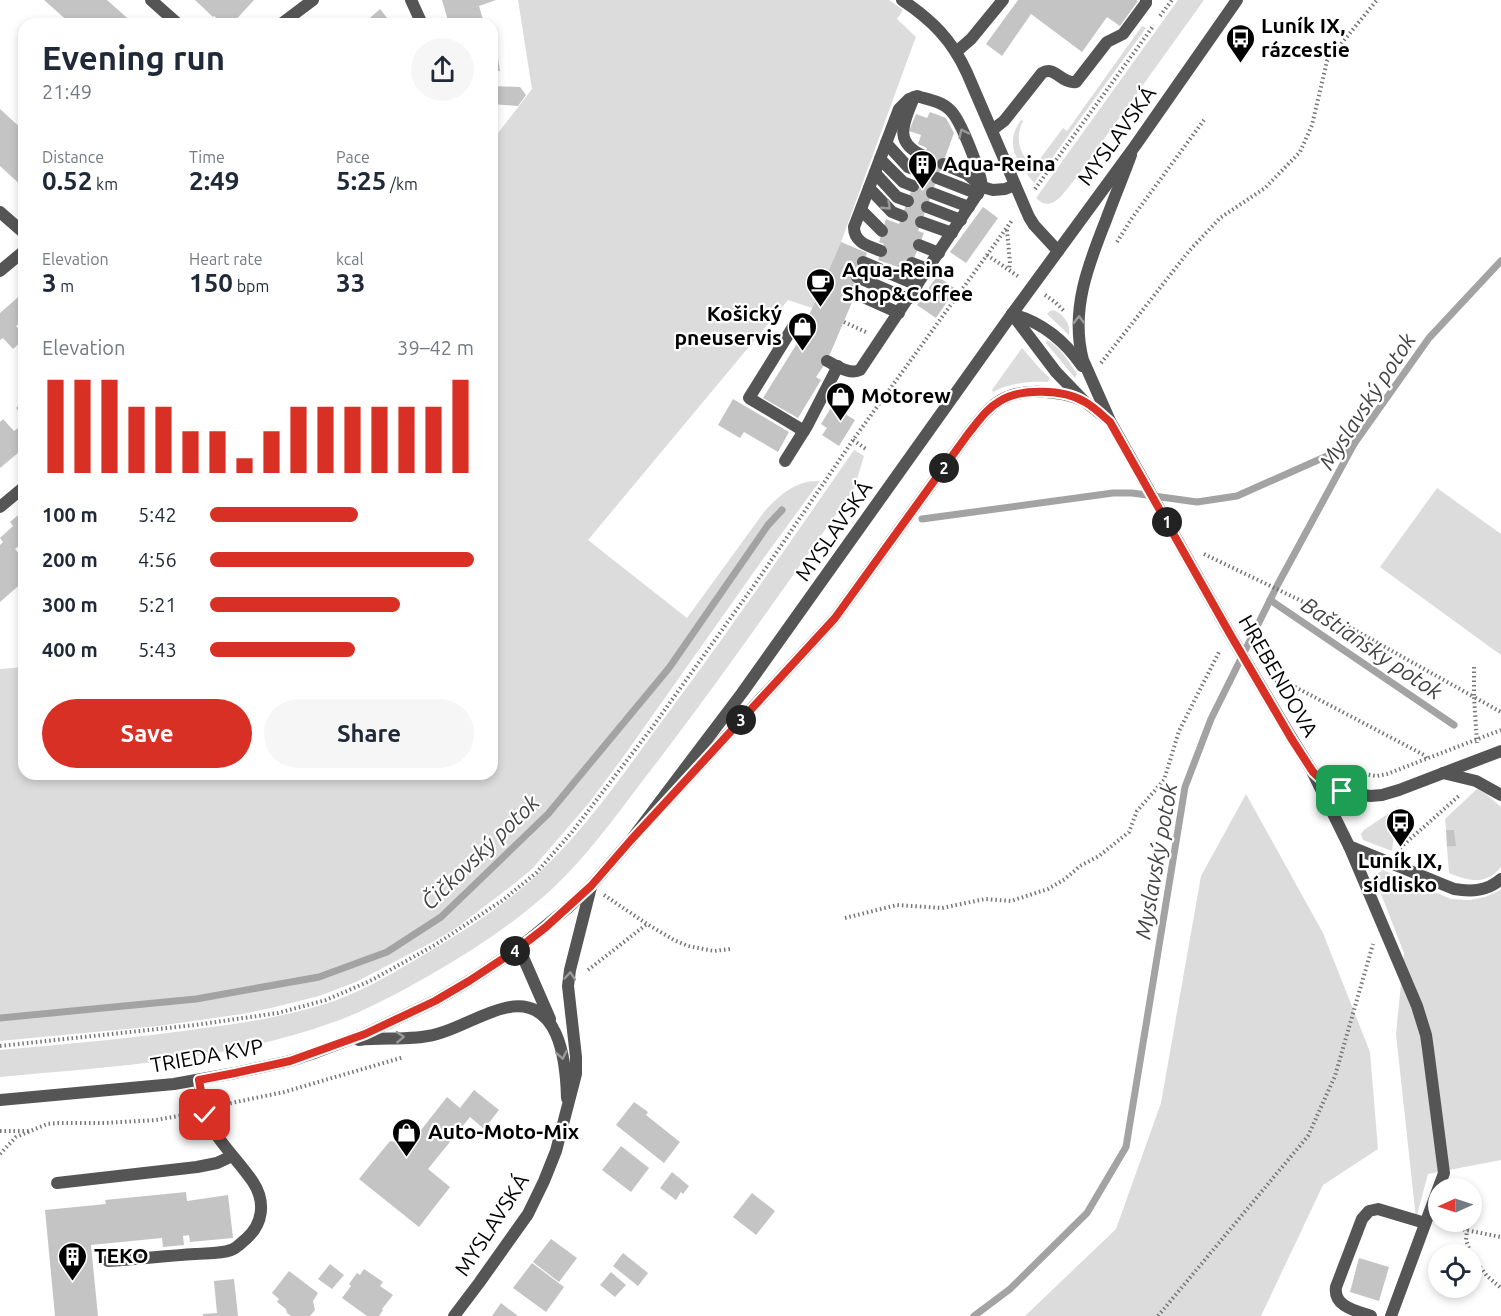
<!DOCTYPE html>
<html lang="en">
<head>
<meta charset="utf-8">
<style>
  :root { --surface:#fff; --page:#f6f6f7; --text:#1f2937; --muted:#747a83; --accent:#d93025 }
  body { margin:0; font-family:Ubuntu,sans-serif; background:var(--page); color:var(--text); height:100vh; display:flex; flex-direction:column; font-size:22px; white-space:nowrap }
  * { box-sizing:border-box; margin:0 }
  p { font-size:20px; color:var(--muted) }
  .icon { flex:none; width:33px; height:33px; fill:none; stroke:currentColor; stroke-width:2; stroke-linecap:round; stroke-linejoin:round }
  .map { position:relative; flex:1; overflow:hidden }
  .panel { position:absolute; left:18px; top:18px; width:480px; height:762px; display:flex; flex-direction:column; background:var(--surface); border-radius:18px; box-shadow:0 3px 9px #0003 }
  .panel>* { flex:none }
  .needle { width:39px; rotate:267deg }
  .controls { position:absolute; left:1428px; top:1178px; display:grid; gap:12px }
  .controls a { display:grid; place-items:center; width:54px; height:54px; border-radius:50%; background:var(--surface); box-shadow:0 3px 9px #0003; font-size:30px }
  .pin { position:absolute; display:grid; place-items:center; width:51px; height:51px; color:#fff; margin:-26px; border-radius:12px; box-shadow:0 3px 9px #0006 }
  .km { position:absolute; width:30px; height:30px; margin:-15px; border-radius:50%; background:#222; color:#fff; font-size:16px; line-height:30px; text-align:center }
  .round { display:grid; place-items:center; flex:none; width:63px; height:63px; border-radius:32px; background:var(--page) }
  .overview { display:flex; align-items:center; justify-content:space-between; height:102px; padding:0 24px }
  h1 { font-size:33px; font-weight:700; line-height:45px }
  .figures { display:grid; grid-template-columns:repeat(3,1fr); gap:9px; height:102px; padding:6px 24px }
  .figures div { display:grid; align-content:center }
  .figures b { font-size:26px; font-weight:700 }
  .figures small { font-size:16px; font-weight:400 }
  .figures p { font-size:16px }
  .chart { height:168px; padding:12px 24px }
  .chart p { display:flex; justify-content:space-between }
  .chart svg { width:100%; height:108px; margin-top:6px; stroke:var(--accent); stroke-width:6 }
  .button { display:flex; gap:12px; margin-top:auto; padding:12px 24px }
  .button a { flex:1; height:69px; border-radius:36px; background:var(--accent); color:#fff; font-size:24px; font-weight:700; line-height:69px; text-align:center }
  .button a+a { background:var(--page); color:var(--text) }
  ul { padding:0 24px; list-style:none; font-size:20px }
  li { display:grid; grid-template-columns:96px 72px 1fr; align-items:center; height:45px }
  li i { height:15px; border-radius:8px; background:var(--accent) }
  .map>svg:first-child { display:block }
  .green { fill:#dcdcdc }
  .lines { fill:none; stroke-linecap:round; stroke-linejoin:round }
  .stream { stroke:#a3a3a3; stroke-width:7 }
  .building { fill:#c4c4c4 }
  .path { stroke:#777; stroke-width:4; stroke-dasharray:1.5 3; stroke-linecap:butt }
  .service { stroke:#555; stroke-width:12 }
  .minor { stroke:#555; stroke-width:12 }
  .tertiary { stroke:#555; stroke-width:12 }
  .oneway { stroke:#999 }
  .route-casing { stroke:#fff; stroke-width:12 }
  .route { stroke:#d93025; stroke-width:8 }
  .labels { text-anchor:middle; stroke-width:4.5; stroke-linejoin:round; paint-order:stroke }
  .poi-label { font-size:21px; font-weight:bold; fill:#000; stroke:#fff; text-anchor:start }
  .street-label { font-size:21px; fill:#000; stroke:#fff }
  .water-label { font-size:22px; font-style:italic; fill:#444; stroke:#fff }
</style>
</head>
<body>
<div class="map">
<svg width="1501" height="1316" viewBox="0 0 1501 1316">
  <rect width="100%" height="100%" fill="#fff"/>
  <g class="green">
    <path d="M 518,0 L 889,0 L 903,10 L 897,19 L 916,37 L 914,42 L 841,242 L 812,308 L 788,300 L 588,540 L 687,618 L 764,512 C 779,495 796,480 820,481 L 763,559 L 626,753 L 589,803 L 532,869 L 510,887 L 456,928 L 436,940 L 356,982 L 319,996 L 271,1008 L 242,1014 L 158,1026 L 0,1041 L 0,669 L 24,667 L 24,774 L 492,774 L 492,141 L 532,89 Z"/>
    <path d="M 1178,0 L 1204,0 L 1076,178 C 1065,190 1053,215 1036,198 Z"/>
    <path d="M 1142,26 L 1146,28 L 1034,183 C 1018,162 1003,145 1021,120 L 1023,121 C 1014,138 1020,154 1033,168 L 1063,128 L 1067,131 Z"/>
    <path d="M 1053,310 C 1064,314 1071,325 1069,335 L 1047,314 L 1050,311 Z"/>
    <path d="M 1047,340 C 1060,346 1069,362 1077,374 L 1075,378 L 1046,343 Z"/>
    <path d="M 1022,348 L 1042,371 L 1050,378 L 1048,382 C 1029,381 1010,383 993,392 L 992,390 Z"/>
    <path d="M 854,450 L 864,456 L 854,489 C 788,582 723,676 654,766 C 621,808 591,853 552,889 C 515,923 473,950 430,975 C 398,993 366,1011 331,1023 C 225,1061 112,1066 0,1077 L 0,1050 C 68,1044 137,1038 205,1028 C 245,1023 286,1016 325,1004 C 357,994 386,977 415,960 C 460,934 505,906 542,870 C 593,821 632,761 674,705 C 736,621 795,535 854,450 Z"/>
    <path d="M 1437,488 L 1501,534 L 1501,655 L 1380,567 Z"/>
    <path d="M 1477,789 L 1486,794 L 1501,807 L 1501,867 C 1485,886 1469,881 1449,873 L 1447,847 L 1455,846 L 1454,830 L 1446,830 L 1445,819 Z"/>
    <path d="M 1246,794 L 1323,933 L 1370,1052 L 1378,1149 L 1323,1185 L 1261,1316 L 1025,1316 L 1116,1229 L 1161,1103 L 1201,876 Z"/>
    <path d="M 1398,807 L 1392,851 L 1363,840 L 1361,834 L 1364,830 Z"/>
    <path d="M 1383,870 L 1451,899 L 1470,900 L 1485,897 L 1501,890 L 1501,1160 L 1428,1174 L 1416,1219 L 1396,1034 L 1404,953 L 1374,876 Z"/>
  </g>
  <g class="lines">
    <g class="stream">
      <path d="M 922,519 L 1113,493 L 1132,493 L 1197,502 L 1237,496 L 1354,444"/>
      <path d="M 1270,600 L 1454,725"/>
      <path d="M 0,1018 L 196,999 L 319,977 L 387,952 L 441,917 L 548,814 L 669,668 L 768,525 L 782,510"/>
      <path d="M 974,1316 L 1010,1289 L 1087,1213 L 1126,1147 L 1185,787 L 1211,719 L 1278,584 L 1354,444 L 1429,338 L 1501,261"/>
    </g>
  </g>
  <g class="building">
    <path d="M 44,0 L 107,0 L 134,24 L 71,24 Z"/>
    <path d="M 195,0 L 254,0 L 232,24 L 221,24 L 217,20 L 218,19 L 214,16 L 213,17 Z"/>
    <path d="M 442,0 L 496,0 L 479,6 L 484,23 L 449,24 Z"/>
    <path d="M 1018,0 L 1136,0 L 1138,1 L 1120,26 L 1107,17 L 1082,52 L 1031,14 L 1002,56 L 986,44 Z"/>
    <path d="M 380,9 L 392,24 L 363,24 Z"/>
    <path d="M 492,45 L 496,45 L 500,71 L 492,71 Z"/>
    <path d="M 492,86 L 520,87 L 526,95 L 518,106 L 492,104 Z"/>
    <path d="M 0,109 L 24,131 L 24,188 L 0,166 Z"/>
    <path d="M 930,112 L 946,118 L 954,133 L 918,231 L 924,233 L 909,271 L 878,260 L 884,244 L 879,242 L 886,219 L 899,224 L 927,148 L 918,144 L 921,135 L 909,131 L 916,114 L 927,118 Z"/>
    <path d="M 983,207 L 998,218 L 966,263 L 950,252 Z"/>
    <path d="M 841,242 L 867,253 L 848,298 L 853,300 L 827,361 L 816,377 L 821,380 L 798,418 L 763,398 L 796,345 Z"/>
    <path d="M 937,276 L 956,289 L 936,318 L 917,305 Z"/>
    <path d="M 24,292 L 24,319 L 16,326 L 24,335 L 24,339 L 13,349 L 3,338 L 0,340 L 0,313 Z"/>
    <path d="M 733,399 L 789,432 L 778,452 L 744,432 L 740,438 L 718,425 Z"/>
    <path d="M 24,401 L 24,417 L 16,408 Z"/>
    <path d="M 832,406 L 855,420 L 839,446 L 822,435 L 827,428 L 821,424 Z"/>
    <path d="M 3,419 L 14,431 L 24,423 L 24,448 L 0,468 L 0,422 Z"/>
    <path d="M 24,510 L 24,541 L 15,549 L 24,560 L 24,581 L 0,602 L 0,545 L 3,542 L 0,538 L 13,526 L 10,522 Z"/>
    <path d="M 1446,830 L 1454,830 L 1456,846 L 1447,847 Z"/>
    <path d="M 474,1090 L 499,1110 L 484,1129 L 470,1117 L 428,1169 L 450,1187 L 419,1227 L 359,1179 L 390,1141 L 410,1144 L 447,1097 L 460,1108 Z"/>
    <path d="M 634,1102 L 648,1112 L 646,1115 L 680,1142 L 664,1163 L 616,1125 Z"/>
    <path d="M 621,1146 L 649,1168 L 631,1192 L 602,1170 Z"/>
    <path d="M 672,1172 L 689,1186 L 683,1194 L 681,1192 L 676,1200 L 660,1188 Z"/>
    <path d="M 186,1192 L 187,1201 L 228,1195 L 233,1238 L 190,1242 L 189,1235 L 183,1236 L 184,1245 L 163,1247 L 162,1238 L 91,1245 L 98,1316 L 55,1316 L 45,1210 L 106,1204 L 105,1200 Z"/>
    <path d="M 752,1193 L 775,1211 L 756,1235 L 733,1217 Z"/>
    <path d="M 551,1239 L 577,1258 L 559,1282 L 533,1262 Z"/>
    <path d="M 623,1253 L 648,1273 L 638,1286 L 613,1266 Z"/>
    <path d="M 1359,1258 L 1389,1267 L 1379,1301 L 1350,1292 Z"/>
    <path d="M 532,1263 L 564,1287 L 546,1312 L 513,1288 Z"/>
    <path d="M 330,1264 L 344,1275 L 332,1289 L 318,1279 Z"/>
    <path d="M 364,1269 L 383,1282 L 380,1286 L 393,1295 L 382,1309 L 383,1310 L 379,1316 L 367,1316 L 342,1298 L 351,1286 L 349,1284 L 357,1273 L 360,1275 Z"/>
    <path d="M 289,1271 L 318,1293 L 313,1301 L 315,1310 L 310,1316 L 291,1316 L 287,1313 L 286,1309 L 277,1302 L 279,1299 L 272,1293 Z"/>
    <path d="M 611,1272 L 626,1285 L 615,1297 L 600,1285 Z"/>
    <path d="M 234,1279 L 238,1316 L 203,1316 L 203,1314 L 217,1313 L 214,1281 Z"/>
    <path d="M 501,1303 L 518,1316 L 492,1316 Z"/>
  </g>
  <g class="lines">
    <g class="path">
      <path d="M 1160,16 L 1172,0"/>
      <path d="M 1035,189 L 1154,25"/>
      <path d="M 1007,230 L 1010,263 L 1009,270 L 1019,277"/>
      <path d="M 1117,242 L 1132,218 L 1204,120"/>
      <path d="M 987,255 L 1009,270"/>
      <path d="M 1045,295 L 1055,302 L 1064,311"/>
      <path d="M 844,322 L 868,333"/>
      <path d="M 1101,363 L 1189,251 L 1220,218 L 1265,188 L 1300,152 L 1312,125 L 1327,61 L 1377,0"/>
      <path d="M 853,440 L 866,449"/>
      <path d="M 1204,554 L 1312,606 L 1474,697 L 1477,743"/>
      <path d="M 1474,667 L 1474,697 L 1501,712"/>
      <path d="M 1276,683 L 1280,679 L 1424,755 L 1427,759"/>
      <path d="M 1342,771 L 1377,776 L 1387,774 L 1501,730"/>
      <path d="M 1400,848 L 1460,795"/>
      <path d="M 604,895 L 647,924 L 674,940 L 688,946 L 714,951 L 730,949"/>
      <path d="M 845,918 L 897,905 L 942,908 L 985,899 L 1011,901 L 1048,889 L 1065,879 L 1080,866 L 1099,856 L 1129,832 L 1137,811 L 1164,780 L 1179,731 L 1220,650"/>
      <path d="M 588,970 L 647,924"/>
      <path d="M 0,1046 L 195,1025 L 278,1013 L 326,1000 L 370,981 L 435,945 L 503,900 L 536,873 L 572,832 L 651,729 L 755,584 L 853,440 L 1013,219"/>
      <path d="M 217,1106 L 284,1092 L 404,1057"/>
      <path d="M 0,1131 L 29,1131"/>
      <path d="M 0,1154 L 16,1137 L 47,1124 L 58,1123 L 105,1123 L 156,1120 L 189,1114"/>
      <path d="M 1441,1225 L 1501,1237"/>
      <path d="M 1467,1229 L 1466,1240 L 1471,1254"/>
      <path d="M 1472,1256 L 1487,1276 L 1501,1288"/>
      <path d="M 1158,1316 L 1308,1136 L 1335,1076 L 1373,944"/>
    </g>
    <g class="service">
      <path d="M 902,0 C 932,20 952,40 967,73 L 1029,217 L 1034,225 L 1058,251"/>
      <path d="M 956,52 L 971,39 L 1003,0"/>
      <path d="M 914,97 C 904,123 892,142 924,156"/>
      <path d="M 992,130 L 1004,121 L 1042,73 C 1055,65 1061,84 1076,82 L 1107,42 L 1123,34 L 1146,3 L 1146,0"/>
      <path d="M 886,143 L 908,167 L 919,171"/>
      <path d="M 880,159 L 903,182 L 913,186"/>
      <path d="M 943,164 L 967,174 L 982,187 L 993,190 L 1005,189 L 1015,185"/>
      <path d="M 875,173 L 897,197 L 908,201"/>
      <path d="M 937,178 L 978,194"/>
      <path d="M 869,188 L 854,227 C 854,243 869,246 881,251"/>
      <path d="M 932,193 L 969,207"/>
      <path d="M 927,207 L 961,220"/>
      <path d="M 861,210 L 882,231"/>
      <path d="M 921,222 L 952,233"/>
      <path d="M 919,245 L 939,253"/>
      <path d="M 863,262 L 917,285"/>
      <path d="M 912,263 L 928,269"/>
      <path d="M 857,277 L 908,299"/>
      <path d="M 850,291 L 899,313"/>
      <path d="M 793,327 L 749,398 L 804,431"/>
      <path d="M 827,361 C 837,366 850,375 860,370 L 982,187 C 981,173 961,120 950,110 C 942,102 931,100 920,97 L 917,96 L 909,99 L 899,109 L 869,188 L 892,212 L 902,216"/>
      <path d="M 785,461 L 807,426 L 838,366"/>
      <path d="M 1313,773 L 1349,846 L 1454,889 C 1472,892 1487,891 1501,879"/>
      <path d="M 1443,773 L 1476,781 L 1501,795"/>
      <path d="M 1349,846 L 1417,1006 L 1426,1035 L 1428,1049 L 1444,1173 L 1391,1316"/>
      <path d="M 57,1183 L 197,1167 L 217,1163 L 232,1156"/>
      <path d="M 108,1261 C 137,1259 166,1256 195,1254 C 206,1253 220,1254 231,1250 C 237,1248 241,1243 246,1239 C 263,1224 266,1202 253,1182 C 239,1161 219,1143 207,1120 C 201,1108 201,1092 199,1080"/>
      <path d="M 1371,1316 C 1357,1311 1333,1307 1336,1287 L 1362,1219 L 1369,1211 L 1378,1209 L 1425,1223"/>
    </g>
    <g class="minor">
      <path d="M 151,0 L 178,24"/>
      <path d="M 411,0 L 422,24"/>
      <path d="M 281,24 L 313,0"/>
      <path d="M 1131,155 C 1123,177 1114,198 1106,220 C 1088,265 1070,311 1083,360 L 1110,421 L 1230,634 L 1291,737 L 1313,772 L 1319,779 L 1331,787 L 1352,793 L 1370,796 L 1382,795 L 1399,790 L 1501,751"/>
      <path d="M 0,212 L 24,233"/>
      <path d="M 0,271 L 24,251"/>
      <path d="M 1012,314 L 1056,372 L 1084,401 L 1110,421"/>
      <path d="M 1012,314 C 1042,322 1065,341 1082,366"/>
      <path d="M 0,507 L 24,487"/>
      <path d="M 662,806 L 835,618 L 968,434 C 978,422 987,408 1001,400 C 1023,387 1061,391 1084,401"/>
    </g>
    <g class="tertiary">
      <path d="M 519,948 L 550,1019"/>
      <path d="M 359,1040 C 385,1037 412,1041 437,1034 C 460,1028 482,1013 505,1008 C 559,995 566,1060 567,1098"/>
      <path d="M 0,1100 L 174,1084 L 235,1073 L 290,1061 L 317,1052 L 365,1034 L 435,1001 L 469,981 L 519,948 L 570,906 L 591,886 L 631,840 L 742,693 L 1012,314 L 1135,146 L 1237,0"/>
      <path d="M 454,1316 L 479,1283 L 528,1214 L 544,1181 L 556,1151 L 576,1074 L 576,1057 L 568,986 L 570,970 L 591,887"/>
    </g>
  </g>
  <defs><path id="oneway-chevron" d="M-2-3.5L2.5 0L-2 3.5" fill="none" stroke-width="1.6" stroke-linecap="round" stroke-linejoin="round" transform="scale(1.5)"/></defs>
  <g class="oneway">
    <use href="#oneway-chevron" transform="translate(963 133) rotate(-115)"/>
    <use href="#oneway-chevron" transform="translate(887 206) rotate(43)"/>
    <use href="#oneway-chevron" transform="translate(1079 320) rotate(-89)"/>
    <use href="#oneway-chevron" transform="translate(570 976) rotate(-85)"/>
    <use href="#oneway-chevron" transform="translate(400 1037) rotate(-3)"/>
    <use href="#oneway-chevron" transform="translate(562 1055) rotate(79)"/>
  </g>
  <g class="lines">
    <defs>
      <path id="route" d="M 205,1115 L 199,1080 L 235,1073 L 290,1061 L 365,1034 L 435,1001 L 469,981 L 519,948 L 546,927 L 591,886 L 631,840 L 835,618 L 968,434 C 978,422 986,409 1000,401 C 1020,388 1064,389 1085,402 C 1094,407 1102,415 1110,422 L 1230,634 L 1291,738 L 1313,772 L 1325,783 L 1342,791"/>
    </defs>
    <use href="#route" class="route-casing"/>
    <use href="#route" class="route"/>
  </g>
  <defs>
    <symbol id="bus-pin" viewBox="-11 -11 22 30"><path d="M0 17L-7.5 6A9.5 9.5 0 1 1 7.5 6Z" fill="#000" stroke="#fff"/><path d="M-5-6H5V4H4V6H2V4H-2V6H-4V4H-5ZM-3.5-4V0h7V-4ZM-3.5 1.2v1.5H-2V1.2ZM2 1.2v1.5H3.5V1.2Z" fill="#fff"/></symbol>
    <symbol id="building-pin" viewBox="-11 -11 22 30"><path d="M0 17L-7.5 6A9.5 9.5 0 1 1 7.5 6Z" fill="#000" stroke="#fff"/><path d="M-4-6H4V6H1V3H-1V6H-4ZM-2.5-4.3h1.7v1.8h-1.7ZM.8-4.3h1.7v1.8H.8ZM-2.5-1h1.7V.8h-1.7ZM.8-1h1.7V.8H.8Z" fill="#fff"/></symbol>
    <symbol id="cafe-pin" viewBox="-11 -11 22 30"><path d="M0 17L-7.5 6A9.5 9.5 0 1 1 7.5 6Z" fill="#000" stroke="#fff"/><path d="M-5.5-4.5H6V0H3Q3 3.5 0 3.5H-2.5Q-5.5 3.5-5.5 0ZM3-3.2v2h1.7v-2ZM-6 4.5H4V6H-6Z" fill="#fff"/></symbol>
    <symbol id="shop-pin" viewBox="-11 -11 22 30"><path d="M0 17L-7.5 6A9.5 9.5 0 1 1 7.5 6Z" fill="#000" stroke="#fff"/><path d="M-5-2.5h2.3a2.7 3.5 0 0 1 5.4 0H5L5.5 6h-11ZM-1.5-2.5h3a1.5 2.3 0 0 0-3 0Z" fill="#fff"/></symbol>
  </defs>
  <g fill-rule="evenodd">
    <use href="#bus-pin" x="1224" y="22" width="33" height="45"/>
    <use href="#building-pin" x="906" y="148" width="33" height="45"/>
    <use href="#cafe-pin" x="804" y="266" width="33" height="45"/>
    <use href="#shop-pin" x="786" y="310" width="33" height="45"/>
    <use href="#shop-pin" x="824" y="380" width="33" height="45"/>
    <use href="#bus-pin" x="1384" y="806" width="33" height="45"/>
    <use href="#shop-pin" x="390" y="1116" width="33" height="45"/>
    <use href="#building-pin" x="56" y="1240" width="33" height="45"/>
  </g>
  <g class="labels">
    <g class="poi-label">
      <text x="1261" y="33">Luník IX,<tspan x="1261" dy="24">rázcestie</tspan></text>
      <text x="943" y="171">Aqua-Reina</text>
      <text x="842" y="277">Aqua-Reina<tspan x="842" dy="24">Shop&amp;Coffee</tspan></text>
      <text x="782" y="321" text-anchor="end">Košický<tspan x="782" dy="24">pneuservis</tspan></text>
      <text x="861" y="403">Motorew</text>
      <text x="1400" y="868" text-anchor="middle">Luník IX,<tspan x="1400" dy="24">sídlisko</tspan></text>
      <text x="428" y="1139">Auto-Moto-Mix</text>
      <text x="94" y="1263">TEKO</text>
    </g>
    <g class="street-label">
      <text transform="translate(1117 136) rotate(-54)" y="7">MYSLAVSKÁ</text>
      <text transform="translate(834 531) rotate(-55)" y="7">MYSLAVSKÁ</text>
      <text transform="translate(1278 676) rotate(60)" y="7">HREBENDOVA</text>
      <text transform="translate(207 1056) rotate(-10)" y="7">TRIEDA KVP</text>
      <text transform="translate(492 1225) rotate(-57)" y="7">MYSLAVSKÁ</text>
    </g>
    <g class="water-label">
      <text transform="translate(1367 401) rotate(-57)" y="8">Myslavský potok</text>
      <text transform="translate(1372 648) rotate(34)" y="8">Baštiansky potok</text>
      <text transform="translate(480 852) rotate(-44)" y="8">Čičkovský potok</text>
      <text transform="translate(1156 861) rotate(-80)" y="8">Myslavský potok</text>
    </g>
  </g>
</svg>
<div class="controls">
<a><svg class="needle" viewBox="-14 -14 28 28"><path d="M0-13l5 13h-10z" fill="#e53935"/><path d="M0 13l5-13h-10z" fill="#747a83"/></svg></a>
<a><svg class="icon" aria-label="locate" viewBox="0 0 24 24"><circle cx="12" cy="12" r="6"/><path d="M12 2v4M12 18v4M2 12h4M18 12h4"/></svg></a>
</div>
<div class="pin" style="left:1342px;top:791px;background:#1e9e55"><svg class="icon" aria-label="arrive" viewBox="0 0 24 24"><path d="M6 21V4h12l-3 4 3 4H6"/></svg></div>
<div class="pin" style="left:205px;top:1115px;background:#d93025"><svg class="icon" aria-label="check" viewBox="0 0 24 24"><path d="M5 12l5 5 9-10"/></svg></div>
<b class="km" style="left:1167px;top:522px">1</b>
<b class="km" style="left:944px;top:468px">2</b>
<b class="km" style="left:741px;top:720px">3</b>
<b class="km" style="left:515px;top:951px">4</b>
<section class="panel">
<div class="overview"><div><h1>Evening run</h1><p>21:49</p></div><a class="round"><svg class="icon" aria-label="share" viewBox="0 0 24 24"><path d="M12 15V3M7 8l5-5 5 5M5 13v7h14v-7"/></svg></a></div>
<div class="figures">
<div><p>Distance</p><b>0.52<small> km</small></b></div>
<div><p>Time</p><b>2:49</b></div>
<div><p>Pace</p><b>5:25<small> /km</small></b></div>
</div>
<div class="figures">
<div><p>Elevation</p><b>3<small> m</small></b></div>
<div><p>Heart rate</p><b>150<small> bpm</small></b></div>
<div><p>kcal</p><b>33</b></div>
</div>
<div class="chart"><p><span>Elevation</span>39–42 m</p>
<svg viewBox="0 0 160 44" preserveAspectRatio="none"><path d="M5 44V6M15 44V6M25 44V6M35 44V17M45 44V17M55 44V27M65 44V27M75 44V38M85 44V27M95 44V17M105 44V17M115 44V17M125 44V17M135 44V17M145 44V17M155 44V6"/></svg>
</div>
<ul>
<li><b>100 m</b>5:42<i style="width:56%"></i></li>
<li><b>200 m</b>4:56<i style="width:100%"></i></li>
<li><b>300 m</b>5:21<i style="width:72%"></i></li>
<li><b>400 m</b>5:43<i style="width:55%"></i></li>
</ul>
<div class="button"><a>Save</a><a>Share</a></div>
</section>
</div>
</body>
</html>
